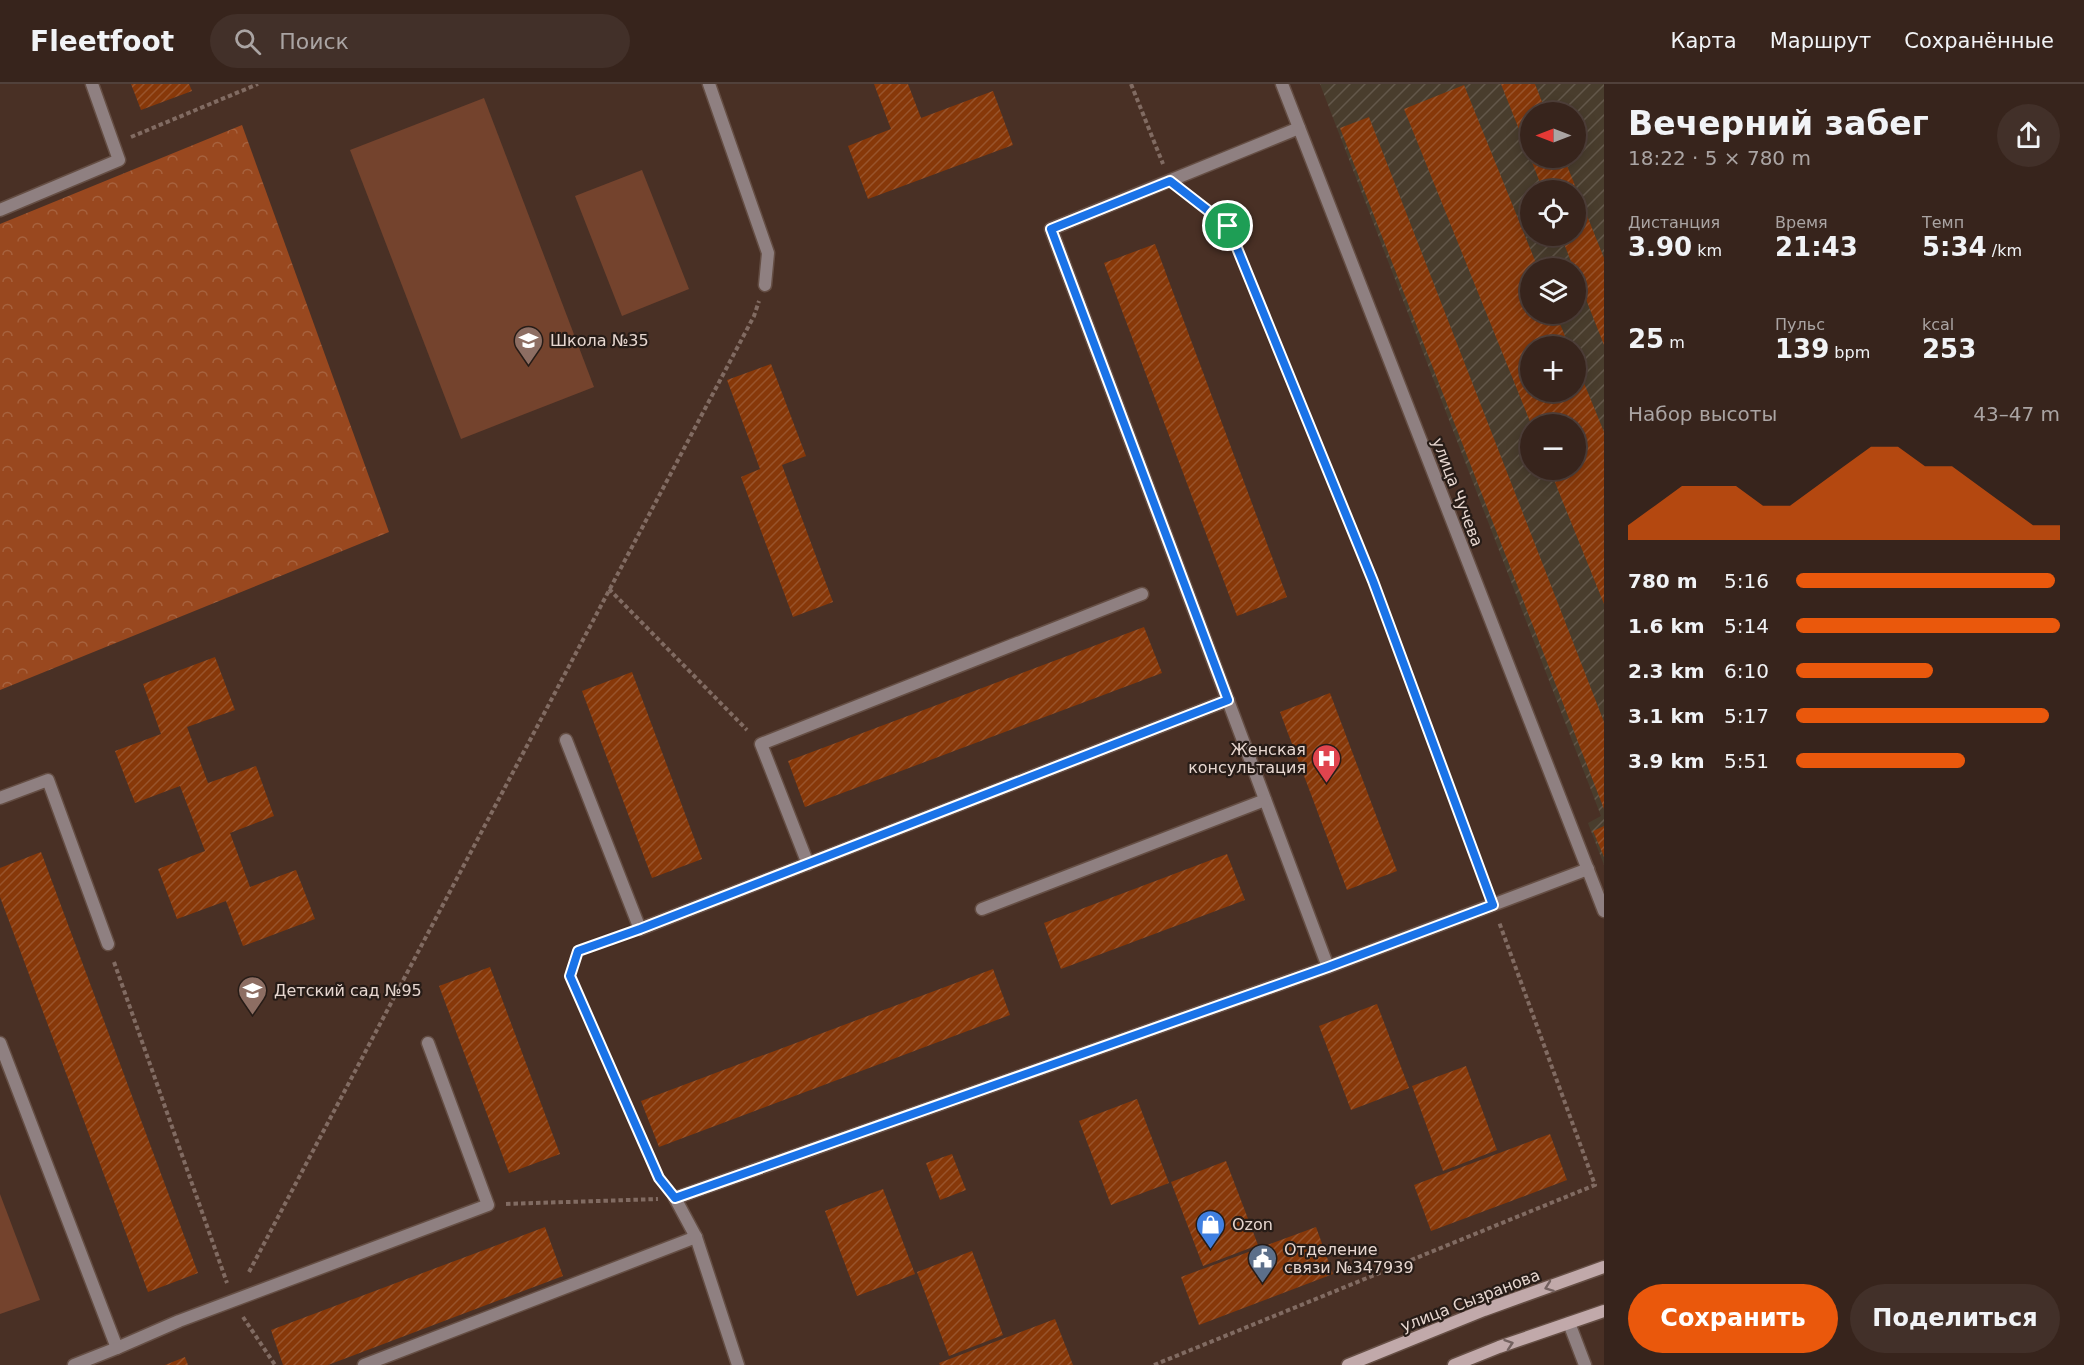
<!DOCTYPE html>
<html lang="ru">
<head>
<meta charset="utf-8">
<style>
  :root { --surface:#37241c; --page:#423029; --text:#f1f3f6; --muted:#aaa4a3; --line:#51413b; --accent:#ea580c }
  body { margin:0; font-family:"DejaVu Sans",sans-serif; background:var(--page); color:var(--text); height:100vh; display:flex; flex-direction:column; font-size:22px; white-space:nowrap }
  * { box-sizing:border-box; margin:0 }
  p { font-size:20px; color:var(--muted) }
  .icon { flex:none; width:33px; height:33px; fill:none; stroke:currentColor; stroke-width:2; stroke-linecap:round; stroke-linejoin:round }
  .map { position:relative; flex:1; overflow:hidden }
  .panel { display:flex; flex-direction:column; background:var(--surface); width:480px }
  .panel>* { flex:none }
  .needle { width:39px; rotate:270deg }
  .controls { position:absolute; left:1520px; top:18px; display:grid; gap:12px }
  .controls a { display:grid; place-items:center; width:66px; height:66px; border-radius:50%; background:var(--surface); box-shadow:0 3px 15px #0003,0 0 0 2px var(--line); font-size:30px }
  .pin { position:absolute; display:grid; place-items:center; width:51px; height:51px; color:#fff; margin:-26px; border:3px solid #fff; border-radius:50%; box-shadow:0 2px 6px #0007 }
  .round { display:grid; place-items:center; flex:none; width:63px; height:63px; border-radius:32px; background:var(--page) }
  .head { display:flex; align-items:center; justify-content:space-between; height:102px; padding:0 24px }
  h1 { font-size:33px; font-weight:700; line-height:45px }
  .stats { display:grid; grid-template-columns:repeat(3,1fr); gap:9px; height:102px; padding:6px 24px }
  .stats div { display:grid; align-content:center }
  .stats b { font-size:26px; font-weight:700 }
  .stats small { font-size:16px; font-weight:400 }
  .stats p { font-size:16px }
  .chart { height:168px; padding:12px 24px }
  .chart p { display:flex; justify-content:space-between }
  .chart svg { width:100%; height:108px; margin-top:6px; fill:var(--accent); opacity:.7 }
  .button { display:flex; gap:12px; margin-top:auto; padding:12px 24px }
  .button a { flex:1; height:69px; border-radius:36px; background:var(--accent); color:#fff; font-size:24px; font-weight:700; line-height:69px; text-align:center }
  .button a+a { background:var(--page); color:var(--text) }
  ul { padding:0 24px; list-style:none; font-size:20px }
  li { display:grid; grid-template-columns:96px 72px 1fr; align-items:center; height:45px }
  li i { height:15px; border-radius:8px; background:var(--accent) }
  header { display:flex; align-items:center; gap:36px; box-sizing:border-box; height:84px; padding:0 30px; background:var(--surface); border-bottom:2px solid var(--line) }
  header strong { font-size:28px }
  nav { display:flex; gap:33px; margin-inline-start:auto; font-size:21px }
  .search { width:420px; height:54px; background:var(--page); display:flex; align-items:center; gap:15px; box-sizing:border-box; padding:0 21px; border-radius:33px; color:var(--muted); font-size:22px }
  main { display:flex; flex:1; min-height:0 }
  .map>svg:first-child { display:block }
  .industrial { fill:url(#industrial-furrows); fill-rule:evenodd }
  .forest { fill:url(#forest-crowns) }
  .pitch { fill:#74432d }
  .building { fill:url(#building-hatch) }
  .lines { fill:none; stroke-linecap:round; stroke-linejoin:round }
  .lane-casing { stroke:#654e44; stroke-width:15 }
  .street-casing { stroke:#654e44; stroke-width:15 }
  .secondary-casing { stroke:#654e44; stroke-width:15 }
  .path { stroke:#816b62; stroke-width:4; stroke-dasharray:4.5 3; stroke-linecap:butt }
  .lane { stroke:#8f8081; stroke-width:12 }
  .street { stroke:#8f8081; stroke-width:12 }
  .secondary { stroke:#c1a9aa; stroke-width:12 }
  .oneway { stroke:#746260 }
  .route-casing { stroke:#fff; stroke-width:12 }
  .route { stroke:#1a73e8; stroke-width:8 }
  .labels { text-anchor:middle; stroke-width:4.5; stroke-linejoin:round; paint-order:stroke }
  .poi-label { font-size:16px; fill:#e6d6cf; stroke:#271c17; text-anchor:start }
  .street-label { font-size:16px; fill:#e6d6cf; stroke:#271c17 }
</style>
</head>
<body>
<header>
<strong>Fleetfoot</strong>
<div class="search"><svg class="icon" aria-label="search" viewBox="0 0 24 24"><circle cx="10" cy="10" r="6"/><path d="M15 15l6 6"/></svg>Поиск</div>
<nav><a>Карта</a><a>Маршрут</a><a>Сохранённые</a></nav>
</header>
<main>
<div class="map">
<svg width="1604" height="1281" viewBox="0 0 1604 1281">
  <defs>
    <pattern id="industrial-furrows" width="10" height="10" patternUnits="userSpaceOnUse" patternTransform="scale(1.5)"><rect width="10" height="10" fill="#493d2d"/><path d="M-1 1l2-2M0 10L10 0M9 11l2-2" fill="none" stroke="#63584a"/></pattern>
    <pattern id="forest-crowns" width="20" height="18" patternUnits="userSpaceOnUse" patternTransform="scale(1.5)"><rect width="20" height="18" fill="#99481f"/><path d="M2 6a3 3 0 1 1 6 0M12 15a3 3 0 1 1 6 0" fill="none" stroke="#a7623e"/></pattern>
    <pattern id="building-hatch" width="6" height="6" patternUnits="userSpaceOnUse" patternTransform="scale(1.5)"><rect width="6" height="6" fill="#873809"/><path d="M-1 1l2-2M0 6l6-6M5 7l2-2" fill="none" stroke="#98542c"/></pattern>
  </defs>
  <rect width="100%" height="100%" fill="#493025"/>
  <path class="industrial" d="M 1320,0 L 1604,0 L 1604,781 L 1588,739 L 1601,732 ZM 1530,28 L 1575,28 L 1575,74 L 1530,74 ZM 1530,106 L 1575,106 L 1575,152 L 1530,152 ZM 1530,184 L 1575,184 L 1575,230 L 1530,230 ZM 1530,262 L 1575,262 L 1575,308 L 1530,308 ZM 1530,340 L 1575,340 L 1575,386 L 1530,386 Z"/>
  <path class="forest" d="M 242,41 L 389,448 L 0,606 L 0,140 Z"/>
  <g class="pitch">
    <path d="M 484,14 L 594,303 L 461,355 L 350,66 Z"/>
    <path d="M 642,86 L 689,205 L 622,232 L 575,112 Z"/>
    <path d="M 0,1110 L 40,1216 L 0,1230 Z"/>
  </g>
  <g class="building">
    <path d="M 131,0 L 189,0 L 192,7 L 141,26 Z"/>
    <path d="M 874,0 L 908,0 L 921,34 L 993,7 L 1013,61 L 868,115 L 848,62 L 891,45 Z"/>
    <path d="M 1501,0 L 1535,0 L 1546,28 L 1530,28 L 1530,74 L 1564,74 L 1604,174 L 1604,261 L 1561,152 L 1575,152 L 1575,106 L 1543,106 Z"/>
    <path d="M 1464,1 L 1538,184 L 1530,184 L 1530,230 L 1556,230 L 1569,262 L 1530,262 L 1530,308 L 1575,308 L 1575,277 L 1604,348 L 1604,520 L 1550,386 L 1575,386 L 1575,340 L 1531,340 L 1404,25 Z"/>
    <path d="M 1369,33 L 1604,638 L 1604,725 L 1340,44 Z"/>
    <path d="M 1155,160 L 1287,513 L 1237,532 L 1104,179 Z"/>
    <path d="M 771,280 L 806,372 L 782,381 L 833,518 L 793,533 L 741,393 L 760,385 L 727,296 Z"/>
    <path d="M 1144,543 L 1162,589 L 805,723 L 788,677 Z"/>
    <path d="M 215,573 L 235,626 L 187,643 L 208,699 L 256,682 L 274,732 L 230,749 L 250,803 L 296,786 L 315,835 L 243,862 L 226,817 L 177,835 L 158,785 L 205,767 L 180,702 L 135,719 L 115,667 L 161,650 L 143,600 Z"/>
    <path d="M 632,588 L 702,775 L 652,794 L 582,607 Z"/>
    <path d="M 1330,609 L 1397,787 L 1347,806 L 1280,628 Z"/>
    <path d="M 1604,742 L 1604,773 L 1593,747 Z"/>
    <path d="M 41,768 L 198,1189 L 148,1208 L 0,813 L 0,784 Z"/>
    <path d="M 1227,770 L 1245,816 L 1061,885 L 1044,839 Z"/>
    <path d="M 490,883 L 560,1070 L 509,1089 L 439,902 Z"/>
    <path d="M 993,885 L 1010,931 L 659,1063 L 641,1017 Z"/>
    <path d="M 1377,920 L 1409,1004 L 1351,1026 L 1319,942 Z"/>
    <path d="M 1466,982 L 1497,1066 L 1443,1087 L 1412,1002 Z"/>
    <path d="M 1137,1015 L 1169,1099 L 1111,1121 L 1079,1037 Z"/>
    <path d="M 1550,1050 L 1567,1096 L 1431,1147 L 1414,1101 Z"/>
    <path d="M 952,1070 L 966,1106 L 940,1116 L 926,1079 Z"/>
    <path d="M 1226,1077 L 1258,1161 L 1203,1182 L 1171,1098 Z"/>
    <path d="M 883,1105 L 915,1190 L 857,1212 L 825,1127 Z"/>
    <path d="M 545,1143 L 563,1192 L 328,1281 L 283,1281 L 271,1246 Z"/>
    <path d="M 1316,1143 L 1333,1190 L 1199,1241 L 1181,1193 Z"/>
    <path d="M 972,1167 L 1003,1251 L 949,1272 L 917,1188 Z"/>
    <path d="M 1055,1235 L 1073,1281 L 940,1281 L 939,1279 Z"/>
    <path d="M 185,1273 L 188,1281 L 165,1281 Z"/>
  </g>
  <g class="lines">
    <defs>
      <g id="lane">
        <path d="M 709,0 L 768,169 L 765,201"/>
        <path d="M 1299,44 L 1051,145 L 1328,883"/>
        <path d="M 0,126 L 119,76 L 92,0"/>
        <path d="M 566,656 L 640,845 L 1228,616"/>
        <path d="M 0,714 L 48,696 L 108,860"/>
        <path d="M 808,780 L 761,660 L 1142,510"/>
        <path d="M 982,825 L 1265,716"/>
        <path d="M 0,959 L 117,1264 L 179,1237 L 488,1121 L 428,959"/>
        <path d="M 1569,1239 L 1585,1281"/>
        <path d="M 74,1281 L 117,1264"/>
        <path d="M 364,1281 L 696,1153"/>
        <path d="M 738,1281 L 696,1153 L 675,1114 L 1328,883 L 1588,785"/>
      </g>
      <path id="street" d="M 1282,0 L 1604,827"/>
      <g id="secondary">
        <path d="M 1348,1281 L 1484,1226 L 1604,1183"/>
        <path d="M 1454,1281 L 1499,1263 L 1604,1227"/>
      </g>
    </defs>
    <use href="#lane" class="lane-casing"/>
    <use href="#street" class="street-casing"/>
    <use href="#secondary" class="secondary-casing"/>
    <g class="path">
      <path d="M 1131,0 L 1163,80"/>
      <path d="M 131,53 L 258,0"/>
      <path d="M 1187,111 L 1228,142 L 1373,497 L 1486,803"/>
      <path d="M 609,505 L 747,646"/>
      <path d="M 622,851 L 578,867 L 570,892 L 659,1094 L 663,1100"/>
      <path d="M 114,878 L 227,1199"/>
      <path d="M 506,1120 L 658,1115"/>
      <path d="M 249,1188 L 754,232 L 759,217"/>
      <path d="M 243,1233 L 275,1281"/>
      <path d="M 1154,1281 L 1595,1101 L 1499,838"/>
    </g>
    <use href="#lane" class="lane"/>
    <use href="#street" class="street"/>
    <use href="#secondary" class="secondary"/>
  </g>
  <defs><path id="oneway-chevron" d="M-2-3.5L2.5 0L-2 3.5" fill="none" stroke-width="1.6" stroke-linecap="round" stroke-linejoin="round" transform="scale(1.5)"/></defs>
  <g class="oneway">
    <use href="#oneway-chevron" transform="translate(1549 1203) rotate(160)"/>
    <use href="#oneway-chevron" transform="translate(1509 1260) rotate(-19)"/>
  </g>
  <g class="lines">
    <defs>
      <path id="route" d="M 1170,97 L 1228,142 L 1373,497 L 1493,821 L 1328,883 L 675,1114 L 659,1094 L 570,892 L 578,867 L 640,845 L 1228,616 L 1051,145 Z"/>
    </defs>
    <use href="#route" class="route-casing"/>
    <use href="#route" class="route"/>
  </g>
  <defs>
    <symbol id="school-pin" viewBox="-11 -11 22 30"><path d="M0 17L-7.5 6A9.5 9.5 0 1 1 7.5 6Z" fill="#8d6e63" stroke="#271c17"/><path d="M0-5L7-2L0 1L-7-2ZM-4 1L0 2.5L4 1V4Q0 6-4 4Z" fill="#fff"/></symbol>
    <symbol id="hospital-pin" viewBox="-11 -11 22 30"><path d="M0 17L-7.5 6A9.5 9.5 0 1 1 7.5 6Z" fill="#e0444e" stroke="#271c17"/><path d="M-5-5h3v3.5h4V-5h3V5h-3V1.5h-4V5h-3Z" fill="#fff"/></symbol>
    <symbol id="shop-pin" viewBox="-11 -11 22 30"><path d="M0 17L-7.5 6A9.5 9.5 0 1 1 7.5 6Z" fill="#3f7fe0" stroke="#271c17"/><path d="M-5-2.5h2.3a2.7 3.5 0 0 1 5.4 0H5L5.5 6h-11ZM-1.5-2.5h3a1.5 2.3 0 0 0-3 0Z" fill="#fff"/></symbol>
    <symbol id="civic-pin" viewBox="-11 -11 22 30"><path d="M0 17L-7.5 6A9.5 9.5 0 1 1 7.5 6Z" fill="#5c6f8a" stroke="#271c17"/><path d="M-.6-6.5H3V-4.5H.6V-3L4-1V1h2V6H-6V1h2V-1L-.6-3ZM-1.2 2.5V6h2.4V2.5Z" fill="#fff"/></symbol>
  </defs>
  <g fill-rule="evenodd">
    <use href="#school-pin" x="512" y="240" width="33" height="45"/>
    <use href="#hospital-pin" x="1310" y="658" width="33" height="45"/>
    <use href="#school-pin" x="236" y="890" width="33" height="45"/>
    <use href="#shop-pin" x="1194" y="1124" width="33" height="45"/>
    <use href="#civic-pin" x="1246" y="1158" width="33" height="45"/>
  </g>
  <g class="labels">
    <g class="poi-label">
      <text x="550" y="262">Школа №35</text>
      <text x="1306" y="671" text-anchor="end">Женская<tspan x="1306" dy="18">консультация</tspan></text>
      <text x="274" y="912">Детский сад №95</text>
      <text x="1232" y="1146">Ozon</text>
      <text x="1284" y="1171">Отделение<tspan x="1284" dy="18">связи №347939</tspan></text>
    </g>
    <g class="street-label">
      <text transform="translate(1458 408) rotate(69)" y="6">улица Чучева</text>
      <text transform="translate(1470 1216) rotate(-21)" y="6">улица Сызранова</text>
    </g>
  </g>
</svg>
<div class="controls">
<a><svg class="needle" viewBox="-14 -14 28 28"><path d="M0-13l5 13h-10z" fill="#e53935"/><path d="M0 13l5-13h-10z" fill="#aaa4a3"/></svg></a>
<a><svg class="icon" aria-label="locate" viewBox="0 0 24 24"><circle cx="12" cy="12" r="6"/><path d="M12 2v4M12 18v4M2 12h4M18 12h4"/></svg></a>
<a><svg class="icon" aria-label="layers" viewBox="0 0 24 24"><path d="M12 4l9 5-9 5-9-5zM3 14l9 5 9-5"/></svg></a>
<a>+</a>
<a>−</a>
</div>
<div class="pin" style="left:1228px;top:142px;background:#1e9e55"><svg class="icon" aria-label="arrive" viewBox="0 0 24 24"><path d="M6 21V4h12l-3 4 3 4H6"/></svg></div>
</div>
<section class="panel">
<div class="head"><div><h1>Вечерний забег</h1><p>18:22 · 5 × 780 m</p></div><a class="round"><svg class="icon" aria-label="share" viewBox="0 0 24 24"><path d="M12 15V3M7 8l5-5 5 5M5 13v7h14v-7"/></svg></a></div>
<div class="stats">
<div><p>Дистанция</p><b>3.90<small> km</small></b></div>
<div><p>Время</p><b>21:43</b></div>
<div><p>Темп</p><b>5:34<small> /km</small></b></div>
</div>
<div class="stats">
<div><b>25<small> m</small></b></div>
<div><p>Пульс</p><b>139<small> bpm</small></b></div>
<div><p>kcal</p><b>253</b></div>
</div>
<div class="chart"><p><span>Набор высоты</span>43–47 m</p>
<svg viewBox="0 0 160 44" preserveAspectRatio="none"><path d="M0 44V38L10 30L20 22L30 22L40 22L50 30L60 30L70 22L80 14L90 6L100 6L110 14L120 14L130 22L140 30L150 38L160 38V44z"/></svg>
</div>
<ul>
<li><b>780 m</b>5:16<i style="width:98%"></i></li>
<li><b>1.6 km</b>5:14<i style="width:100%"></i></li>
<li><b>2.3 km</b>6:10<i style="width:52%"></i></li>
<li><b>3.1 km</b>5:17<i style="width:96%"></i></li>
<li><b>3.9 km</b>5:51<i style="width:64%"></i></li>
</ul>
<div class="button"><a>Сохранить</a><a>Поделиться</a></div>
</section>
</main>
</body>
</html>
